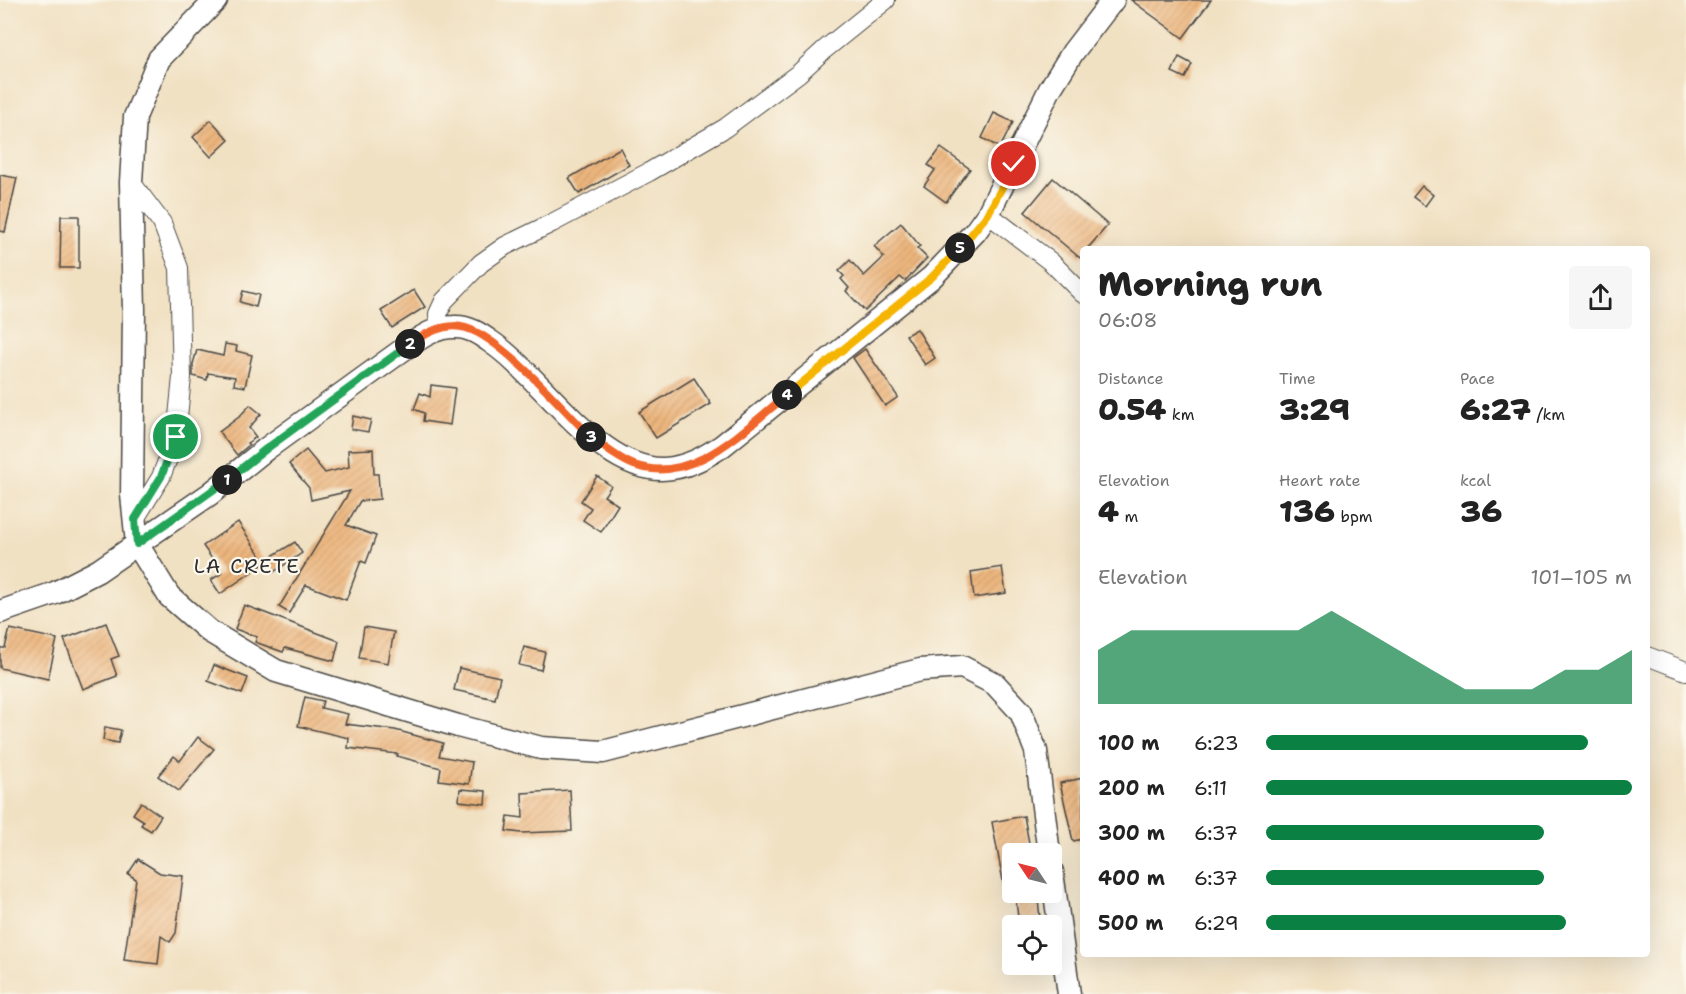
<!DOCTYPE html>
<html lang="en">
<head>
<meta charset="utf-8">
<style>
  :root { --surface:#fff; --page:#f6f6f6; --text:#222; --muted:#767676; --accent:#0b8043 }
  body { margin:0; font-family:"Shantell Sans",sans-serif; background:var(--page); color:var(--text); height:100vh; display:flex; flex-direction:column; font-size:22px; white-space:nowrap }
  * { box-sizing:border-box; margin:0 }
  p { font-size:20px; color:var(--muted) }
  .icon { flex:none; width:33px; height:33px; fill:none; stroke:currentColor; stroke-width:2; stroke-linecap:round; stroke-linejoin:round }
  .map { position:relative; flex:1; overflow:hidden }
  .panel { position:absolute; left:1080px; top:246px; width:570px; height:711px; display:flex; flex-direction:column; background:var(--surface); border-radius:6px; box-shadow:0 6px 24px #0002 }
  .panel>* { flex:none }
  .needle { width:39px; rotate:305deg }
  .controls { position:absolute; left:1002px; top:843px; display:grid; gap:12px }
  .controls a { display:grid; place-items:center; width:60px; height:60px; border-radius:6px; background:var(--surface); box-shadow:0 6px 24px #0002; font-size:30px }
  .pin { position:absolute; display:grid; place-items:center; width:51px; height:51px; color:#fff; margin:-26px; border:3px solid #fff; border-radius:50%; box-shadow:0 2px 6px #0007 }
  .km { position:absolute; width:30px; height:30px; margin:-15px; border-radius:50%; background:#222; color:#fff; font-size:16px; line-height:30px; text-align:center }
  .round { display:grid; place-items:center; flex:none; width:63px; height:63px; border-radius:6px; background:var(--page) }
  .headline { display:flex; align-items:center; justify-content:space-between; height:102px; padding:0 18px }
  h1 { font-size:33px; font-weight:800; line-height:45px }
  .stats { display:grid; grid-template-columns:repeat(3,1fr); gap:9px; height:102px; padding:6px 18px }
  .stats div { display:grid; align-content:center }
  .stats b { font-size:30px; font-weight:800 }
  .stats small { font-size:16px; font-weight:400 }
  .stats p { font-size:16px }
  .chart { height:168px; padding:12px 18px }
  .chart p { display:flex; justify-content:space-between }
  .chart svg { width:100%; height:108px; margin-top:6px; fill:var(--accent); opacity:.7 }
  ul { padding:0 18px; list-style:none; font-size:20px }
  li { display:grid; grid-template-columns:96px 72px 1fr; align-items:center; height:45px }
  li i { height:15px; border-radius:8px; background:var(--accent) }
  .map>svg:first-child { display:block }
  .building { fill:url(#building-hatch) }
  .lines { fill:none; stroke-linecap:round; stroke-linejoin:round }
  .minor-casing { stroke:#494642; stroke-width:20 }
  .major-casing { stroke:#494642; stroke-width:25 }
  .minor { stroke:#fff; stroke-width:18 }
  .major { stroke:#fff; stroke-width:22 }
  .split-1-casing { stroke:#fff; stroke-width:12 }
  .split-2-casing { stroke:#fff; stroke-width:12 }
  .split-3-casing { stroke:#fff; stroke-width:12 }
  .split-4-casing { stroke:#fff; stroke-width:12 }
  .split-5-casing { stroke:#fff; stroke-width:12 }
  .split-6-casing { stroke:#fff; stroke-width:12 }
  .split-1 { stroke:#22a559; stroke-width:8 }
  .split-2 { stroke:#22a559; stroke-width:8 }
  .split-3 { stroke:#f0652b; stroke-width:8 }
  .split-4 { stroke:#f0652b; stroke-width:8 }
  .split-5 { stroke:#f5b400; stroke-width:8 }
  .split-6 { stroke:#f5b400; stroke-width:8 }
  .labels { text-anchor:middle; stroke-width:4.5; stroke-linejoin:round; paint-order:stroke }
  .quarter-label { font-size:20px; letter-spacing:1.5px; fill:#2b2b2b; stroke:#fbf7ec }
</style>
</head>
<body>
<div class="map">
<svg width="1686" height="994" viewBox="0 0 1686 994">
  <defs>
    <pattern id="building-hatch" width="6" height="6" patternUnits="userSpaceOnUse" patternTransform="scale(1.5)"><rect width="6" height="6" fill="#edb67e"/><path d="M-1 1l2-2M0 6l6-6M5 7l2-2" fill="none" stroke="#cb9d6d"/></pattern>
  </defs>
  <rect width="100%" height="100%" fill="#fbf7ec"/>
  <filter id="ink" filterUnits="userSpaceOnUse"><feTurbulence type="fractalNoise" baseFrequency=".0167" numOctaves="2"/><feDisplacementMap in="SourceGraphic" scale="12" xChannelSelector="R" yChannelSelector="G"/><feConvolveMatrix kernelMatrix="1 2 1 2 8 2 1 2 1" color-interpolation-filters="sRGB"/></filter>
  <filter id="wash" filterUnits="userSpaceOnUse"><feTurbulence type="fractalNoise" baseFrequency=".008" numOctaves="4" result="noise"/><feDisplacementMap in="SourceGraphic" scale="24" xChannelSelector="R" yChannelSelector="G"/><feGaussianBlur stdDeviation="1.35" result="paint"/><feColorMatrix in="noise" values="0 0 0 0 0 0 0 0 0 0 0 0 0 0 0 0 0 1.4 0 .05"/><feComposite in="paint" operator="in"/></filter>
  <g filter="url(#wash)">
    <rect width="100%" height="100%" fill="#f1e1c3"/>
    <g id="blocks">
      <g class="building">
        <path d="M 1131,0 L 1211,0 L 1183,38 Z"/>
        <path d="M 1179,57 L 1192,64 L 1185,78 L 1172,72 Z"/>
        <path d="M 994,113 L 1013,122 L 1000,148 L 982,138 Z"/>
        <path d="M 211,120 L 229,140 L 211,157 L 193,137 Z"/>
        <path d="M 620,148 L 629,165 L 579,194 L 569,178 Z"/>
        <path d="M 941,148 L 970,169 L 946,202 L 924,186 L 935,170 L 928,165 Z"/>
        <path d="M 0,175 L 17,178 L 5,232 L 0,231 Z"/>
        <path d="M 1053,178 L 1108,225 L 1087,249 L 1083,249 L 1083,254 L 1080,258 L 1025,212 Z"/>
        <path d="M 1422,186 L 1433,195 L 1425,206 L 1413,197 Z"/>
        <path d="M 61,216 L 79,216 L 79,268 L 60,268 Z"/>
        <path d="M 901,223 L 920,246 L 917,248 L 927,258 L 905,281 L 900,277 L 865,311 L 846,291 L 849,288 L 841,279 L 844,276 L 839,271 L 850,260 L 864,276 L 884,257 L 874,246 Z"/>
        <path d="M 414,290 L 425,307 L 392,328 L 381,311 Z"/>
        <path d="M 243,291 L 259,295 L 256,307 L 240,302 Z"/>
        <path d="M 917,329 L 935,358 L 925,365 L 906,335 Z"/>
        <path d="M 225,344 L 237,346 L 236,351 L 252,355 L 245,387 L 234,385 L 235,377 L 208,373 L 207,380 L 193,376 L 193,364 L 197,350 L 223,356 Z"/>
        <path d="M 865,349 L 898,397 L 885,406 L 853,358 Z"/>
        <path d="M 694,378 L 711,404 L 656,438 L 639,412 Z"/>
        <path d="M 431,385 L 455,388 L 450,425 L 423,421 L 424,413 L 414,409 L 420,393 L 430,397 Z"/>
        <path d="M 250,405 L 261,414 L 249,428 L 256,437 L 247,443 L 249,445 L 237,455 L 219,432 L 239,417 Z"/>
        <path d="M 353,416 L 371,420 L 368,432 L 351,429 Z"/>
        <path d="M 373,449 L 374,474 L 378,474 L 380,499 L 360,501 L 346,525 L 376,536 L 366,563 L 361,561 L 346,600 L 306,585 L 289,613 L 279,607 L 350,491 L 311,500 L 309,488 L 289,464 L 306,450 L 325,473 L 349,467 L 348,450 Z"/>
        <path d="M 597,476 L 611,486 L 604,496 L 618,505 L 601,532 L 583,520 L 591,508 L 581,501 Z"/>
        <path d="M 238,522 L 264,561 L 295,542 L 302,553 L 272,573 L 265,563 L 220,594 L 211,580 L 222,573 L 203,546 Z"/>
        <path d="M 1002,567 L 1006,593 L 974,598 L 971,572 Z"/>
        <path d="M 244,605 L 339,641 L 334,661 L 285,648 L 283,652 L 255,642 L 257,637 L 235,629 Z"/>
        <path d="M 106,623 L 119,656 L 111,659 L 117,676 L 83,689 L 64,639 Z"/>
        <path d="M 364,627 L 394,632 L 388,663 L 359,658 Z"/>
        <path d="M 10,629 L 57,639 L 48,679 L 0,668 L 0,648 L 5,648 Z"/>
        <path d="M 524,647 L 545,652 L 541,670 L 519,665 Z"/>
        <path d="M 214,665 L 248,678 L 242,694 L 208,681 Z"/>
        <path d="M 459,668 L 500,677 L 495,699 L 454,690 Z"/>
        <path d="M 305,697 L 323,701 L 321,708 L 348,714 L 345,724 L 395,730 L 443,743 L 439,756 L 472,762 L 469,784 L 439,780 L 441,768 L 397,756 L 398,754 L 348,748 L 349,738 L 298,726 Z"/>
        <path d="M 105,727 L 121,730 L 118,743 L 103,740 Z"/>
        <path d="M 198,737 L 214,749 L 179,791 L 158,776 L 174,756 L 180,761 Z"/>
        <path d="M 1083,778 L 1083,839 L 1073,841 L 1060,783 Z"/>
        <path d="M 460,789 L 486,791 L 485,804 L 459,801 Z"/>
        <path d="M 570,790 L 572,831 L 521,833 L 506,831 L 508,816 L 523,818 L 522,793 Z"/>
        <path d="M 141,802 L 161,816 L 151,831 L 141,825 L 144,821 L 133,814 Z"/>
        <path d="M 1024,816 L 1031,854 L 1012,854 L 1012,897 L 1006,897 L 992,822 Z"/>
        <path d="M 138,859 L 160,873 L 183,876 L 176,933 L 170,942 L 161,936 L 158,964 L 124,960 L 136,879 L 128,874 Z"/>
        <path d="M 1015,892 L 1037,892 L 1041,926 L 1019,926 Z"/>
      </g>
    </g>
  </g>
  <g filter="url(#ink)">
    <use href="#blocks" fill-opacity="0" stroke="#494642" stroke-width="1.5"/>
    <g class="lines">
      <defs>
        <g id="minor">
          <path d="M 131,182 L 162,223 L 179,268 L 182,377 L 176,437 L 161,477 L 135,519"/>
          <path d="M 988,214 L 1051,262 L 1083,294"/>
          <path d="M 439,328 L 438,314 L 444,301 L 481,263 L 505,246 L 552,223 L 649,172 L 725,128 L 799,73 L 824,50 L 886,0"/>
          <path d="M 1647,656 L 1686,671"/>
        </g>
        <g id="major">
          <path d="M 216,0 L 159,59 L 135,117 L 131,182 L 134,310 L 132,495 L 137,544 L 169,596 L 209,631 L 276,671 L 458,726 L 541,748 L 603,752 L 920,670 L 962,667 L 995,684 L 1021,712 L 1036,751 L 1049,854"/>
          <path d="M 0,612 L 55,593 L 98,571 L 210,494 L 266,449 L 408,346 C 423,336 436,327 454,327 C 468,326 480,334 491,342 C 543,377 604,480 673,468 C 692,465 706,456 722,446 L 932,277 L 975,232 L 988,214 L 1050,89 L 1073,52 L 1113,0"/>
          <path d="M 1052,872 L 1069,994"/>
        </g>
      </defs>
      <use href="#minor" class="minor-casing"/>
      <use href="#major" class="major-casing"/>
      <use href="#minor" class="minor"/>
      <use href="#major" class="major"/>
    </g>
  </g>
  <g class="lines" filter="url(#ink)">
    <defs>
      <path id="split-1" d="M 176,437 L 161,477 L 135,519 L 137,544 L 227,480"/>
      <path id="split-2" d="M 227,480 L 266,449 L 410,344"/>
      <path id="split-3" d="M 410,344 C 426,333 445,322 466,328 C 502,338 563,409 591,437"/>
      <path id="split-4" d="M 591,437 C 604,447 618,459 634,465 C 693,486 745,428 787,395"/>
      <path id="split-5" d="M 787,395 L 932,277 L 960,248"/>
      <path id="split-6" d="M 960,248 L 988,214 L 1014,164"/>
    </defs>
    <use href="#split-1" class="split-1-casing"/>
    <use href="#split-2" class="split-2-casing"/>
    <use href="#split-3" class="split-3-casing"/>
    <use href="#split-4" class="split-4-casing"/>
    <use href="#split-5" class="split-5-casing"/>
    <use href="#split-6" class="split-6-casing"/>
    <use href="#split-1" class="split-1"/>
    <use href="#split-2" class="split-2"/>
    <use href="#split-3" class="split-3"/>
    <use href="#split-4" class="split-4"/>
    <use href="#split-5" class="split-5"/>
    <use href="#split-6" class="split-6"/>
  </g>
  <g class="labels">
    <g class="quarter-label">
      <text x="247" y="573">LA CRETE</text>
    </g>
  </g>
</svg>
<div class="controls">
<a><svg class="needle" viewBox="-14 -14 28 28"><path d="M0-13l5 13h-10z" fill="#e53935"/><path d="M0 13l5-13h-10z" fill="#767676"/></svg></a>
<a><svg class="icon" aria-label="locate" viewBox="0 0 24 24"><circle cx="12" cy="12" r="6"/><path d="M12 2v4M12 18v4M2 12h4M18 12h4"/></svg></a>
</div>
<div class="pin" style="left:176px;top:437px;background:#1e9e55"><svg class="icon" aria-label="arrive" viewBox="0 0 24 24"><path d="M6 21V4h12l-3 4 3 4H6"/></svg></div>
<div class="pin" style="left:1014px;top:164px;background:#d93025"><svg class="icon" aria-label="check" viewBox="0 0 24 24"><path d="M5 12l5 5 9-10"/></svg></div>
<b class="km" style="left:227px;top:480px">1</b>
<b class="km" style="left:410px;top:344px">2</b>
<b class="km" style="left:591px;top:437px">3</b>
<b class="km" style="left:787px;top:395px">4</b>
<b class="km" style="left:960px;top:248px">5</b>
<section class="panel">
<div class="headline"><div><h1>Morning run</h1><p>06:08</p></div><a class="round"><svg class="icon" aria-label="share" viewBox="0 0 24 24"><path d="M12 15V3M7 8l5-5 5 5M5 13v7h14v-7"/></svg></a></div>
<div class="stats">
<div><p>Distance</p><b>0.54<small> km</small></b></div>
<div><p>Time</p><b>3:29</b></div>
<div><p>Pace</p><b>6:27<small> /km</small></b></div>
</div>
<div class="stats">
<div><p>Elevation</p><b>4<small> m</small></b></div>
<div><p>Heart rate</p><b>136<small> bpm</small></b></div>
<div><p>kcal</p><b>36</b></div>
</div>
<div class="chart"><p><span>Elevation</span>101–105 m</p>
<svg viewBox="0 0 160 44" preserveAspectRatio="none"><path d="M0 44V22L10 14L20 14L30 14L40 14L50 14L60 14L70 6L80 14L90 22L100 30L110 38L120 38L130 38L140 30L150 30L160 22V44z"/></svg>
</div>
<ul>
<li><b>100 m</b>6:23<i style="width:88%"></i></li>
<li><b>200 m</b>6:11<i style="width:100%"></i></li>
<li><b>300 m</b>6:37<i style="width:76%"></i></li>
<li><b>400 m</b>6:37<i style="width:76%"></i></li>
<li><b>500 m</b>6:29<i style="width:82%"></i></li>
</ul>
</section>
</div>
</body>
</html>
